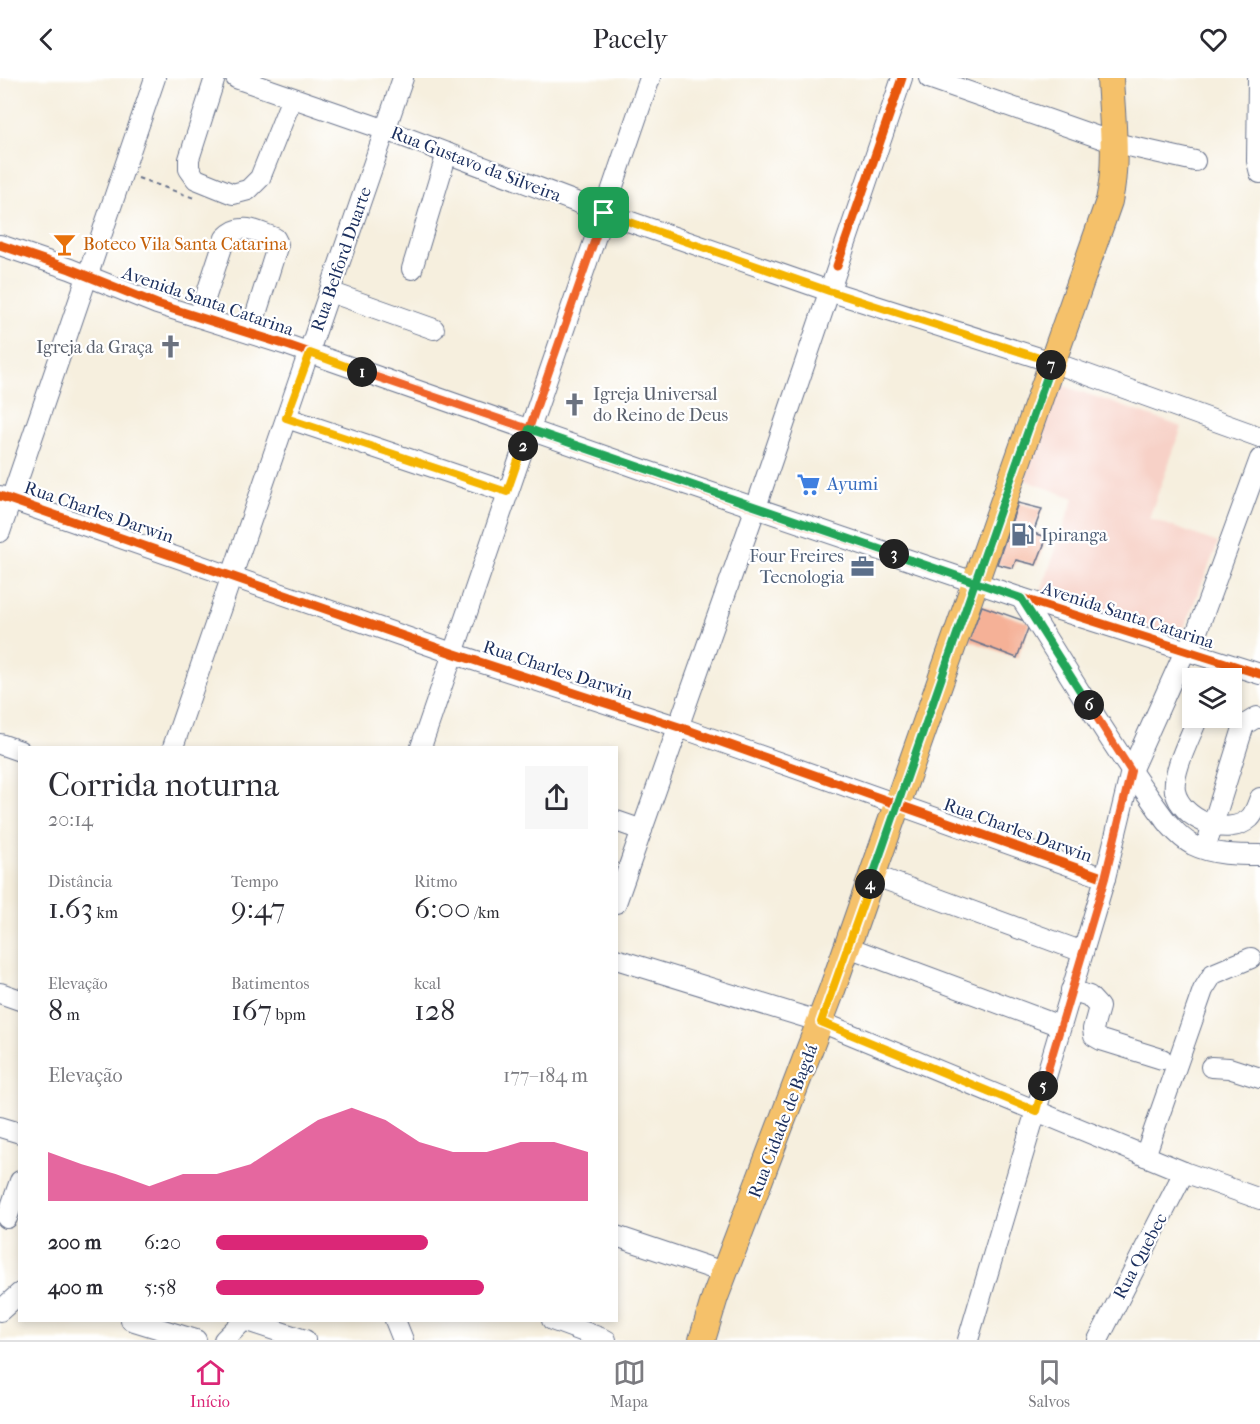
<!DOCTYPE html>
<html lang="pt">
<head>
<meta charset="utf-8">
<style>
  :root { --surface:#fff; --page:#f7f7f7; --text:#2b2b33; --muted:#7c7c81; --line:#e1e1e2; --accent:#db2777 }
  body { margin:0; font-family:"IM FELL French Canon",serif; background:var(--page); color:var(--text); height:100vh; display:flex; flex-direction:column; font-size:22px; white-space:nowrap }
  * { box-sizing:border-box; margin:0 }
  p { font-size:20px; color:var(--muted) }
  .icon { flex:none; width:33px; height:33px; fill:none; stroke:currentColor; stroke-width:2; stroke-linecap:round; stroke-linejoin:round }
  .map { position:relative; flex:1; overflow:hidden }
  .side { position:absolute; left:18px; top:668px; width:600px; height:576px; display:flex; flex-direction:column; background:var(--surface); border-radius:0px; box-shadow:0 3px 9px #0003 }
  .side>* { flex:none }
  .buttons { position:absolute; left:1182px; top:590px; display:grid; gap:12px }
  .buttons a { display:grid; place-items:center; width:60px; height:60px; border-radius:0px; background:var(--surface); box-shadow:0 3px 9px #0003; font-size:30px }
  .pin { position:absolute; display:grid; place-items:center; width:51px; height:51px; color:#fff; margin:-26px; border-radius:12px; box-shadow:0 3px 9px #0006 }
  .km { position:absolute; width:30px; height:30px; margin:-15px; border-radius:50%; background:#222; color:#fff; font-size:16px; line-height:30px; text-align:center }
  .round { display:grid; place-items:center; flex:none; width:63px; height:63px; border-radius:0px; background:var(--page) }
  .headline { display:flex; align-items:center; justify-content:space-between; height:102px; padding:0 30px }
  h1 { font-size:33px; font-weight:600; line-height:45px }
  .metrics { display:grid; grid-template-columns:repeat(3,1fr); gap:9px; height:102px; padding:6px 30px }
  .metrics div { display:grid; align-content:center }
  .metrics b { font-size:30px; font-weight:600 }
  .metrics small { font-size:16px; font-weight:400 }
  .metrics p { font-size:16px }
  .chart { height:168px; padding:12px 30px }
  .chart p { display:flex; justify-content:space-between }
  .chart svg { width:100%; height:108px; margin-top:6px; fill:var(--accent); opacity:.7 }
  ul { padding:0 30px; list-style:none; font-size:20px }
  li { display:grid; grid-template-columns:96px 72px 1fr; align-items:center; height:45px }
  li i { height:15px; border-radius:8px; background:var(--accent) }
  header { display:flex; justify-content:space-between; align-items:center; height:78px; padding:0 30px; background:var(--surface); font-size:27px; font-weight:600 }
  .tabs { display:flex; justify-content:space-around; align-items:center; height:84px; border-top:2px solid var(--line); background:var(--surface); font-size:16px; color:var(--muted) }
  .tabs a { display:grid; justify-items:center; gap:3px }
  .tabs .current { color:var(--accent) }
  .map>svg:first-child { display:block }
  .built { fill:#f7d1c7 }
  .building { fill:#f5b197 }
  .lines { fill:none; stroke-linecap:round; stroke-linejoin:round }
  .minor-casing { stroke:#68728b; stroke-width:22 }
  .major-casing { stroke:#68728b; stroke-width:28 }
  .path { stroke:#68728b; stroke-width:2; stroke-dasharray:4.5 4.5; stroke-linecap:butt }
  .minor { stroke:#fff; stroke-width:20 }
  .major { stroke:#f5c16b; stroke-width:26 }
  .cycleway-casing { stroke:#fff; stroke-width:13 }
  .cycleway { stroke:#e8590c; stroke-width:9 }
  .split-1-casing { stroke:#fff; stroke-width:12 }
  .split-2-casing { stroke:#fff; stroke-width:12 }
  .split-3-casing { stroke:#fff; stroke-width:12 }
  .split-4-casing { stroke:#fff; stroke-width:12 }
  .split-5-casing { stroke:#fff; stroke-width:12 }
  .split-6-casing { stroke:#fff; stroke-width:12 }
  .split-7-casing { stroke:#fff; stroke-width:12 }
  .split-8-casing { stroke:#fff; stroke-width:12 }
  .split-1 { stroke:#f0652b; stroke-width:8 }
  .split-2 { stroke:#f5b400; stroke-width:8 }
  .split-3 { stroke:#22a559; stroke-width:8 }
  .split-4 { stroke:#22a559; stroke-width:8 }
  .split-5 { stroke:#f5b400; stroke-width:8 }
  .split-6 { stroke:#f0652b; stroke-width:8 }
  .split-7 { stroke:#22a559; stroke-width:8 }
  .split-8 { stroke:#f5b400; stroke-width:8 }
  .labels { text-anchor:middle; stroke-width:4.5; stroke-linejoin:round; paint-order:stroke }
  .street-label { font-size:18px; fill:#1b2f5e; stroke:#fff }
  .food-label { font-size:18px; fill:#c56008; stroke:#fff; text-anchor:start }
  .worship-label { font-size:18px; fill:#5b616d; stroke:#fff; text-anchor:end }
  .shop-label { font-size:18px; fill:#366cbe; stroke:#fff; text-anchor:start }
  .service-label { font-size:18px; fill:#4e5e75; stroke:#fff; text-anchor:start }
</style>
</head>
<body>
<header><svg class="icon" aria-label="back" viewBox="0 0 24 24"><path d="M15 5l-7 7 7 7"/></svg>Pacely<svg class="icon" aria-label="heart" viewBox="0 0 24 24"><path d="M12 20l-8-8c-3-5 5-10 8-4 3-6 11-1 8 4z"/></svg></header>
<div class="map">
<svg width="1260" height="1262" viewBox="0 0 1260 1262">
  <rect width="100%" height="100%" fill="#fff"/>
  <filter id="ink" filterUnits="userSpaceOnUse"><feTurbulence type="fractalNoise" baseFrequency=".0167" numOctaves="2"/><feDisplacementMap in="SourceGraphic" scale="12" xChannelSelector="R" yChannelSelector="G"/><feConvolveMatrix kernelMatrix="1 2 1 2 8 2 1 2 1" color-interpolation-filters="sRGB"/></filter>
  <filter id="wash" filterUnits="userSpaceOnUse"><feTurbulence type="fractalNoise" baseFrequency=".008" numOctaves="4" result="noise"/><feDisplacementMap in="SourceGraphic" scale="24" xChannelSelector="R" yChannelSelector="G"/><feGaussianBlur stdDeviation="1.35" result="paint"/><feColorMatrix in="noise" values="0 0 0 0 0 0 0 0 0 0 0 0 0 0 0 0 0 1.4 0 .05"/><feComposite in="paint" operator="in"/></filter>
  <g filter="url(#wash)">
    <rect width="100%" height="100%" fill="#f6efde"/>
    <path class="built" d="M 1056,305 L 1182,349 L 1149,440 L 1218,465 L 1180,560 L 1040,516 L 1074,420 L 1022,401 Z"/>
    <g id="blocks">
      <g class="building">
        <path d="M 1018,425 L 1042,431 L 1033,455 L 1047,459 L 1036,487 L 1016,482 L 1013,490 L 997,486 Z"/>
        <path d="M 982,528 L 1030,545 L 1017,580 L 969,562 Z"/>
      </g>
    </g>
  </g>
  <g filter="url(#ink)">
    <use href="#blocks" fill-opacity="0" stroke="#68728b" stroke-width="1.5"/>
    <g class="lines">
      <defs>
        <g id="minor">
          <path d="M 215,0 L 189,81 L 189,91 L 196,101 L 233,116 L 248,112 L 260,100 L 292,20"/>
          <path d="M 236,0 L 386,52 L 605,135 L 829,213 L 1052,284 L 1260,359"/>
          <path d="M 929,0 L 1115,65 L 1195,83"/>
          <path d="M 1258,0 L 1257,83 L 1260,95"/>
          <path d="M 0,167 L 70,191 L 157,226 L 290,268 L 644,392 L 1021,520 L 1260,596"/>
          <path d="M 412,191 L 447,75"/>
          <path d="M 330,214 L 434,251"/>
          <path d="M 199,239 L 225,160 C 241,143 256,153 275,160 L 278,166 L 250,255"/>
          <path d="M 287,340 L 507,414"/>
          <path d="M 0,418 L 452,575 L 679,649 L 1105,800"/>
          <path d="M 0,454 L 155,0"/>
          <path d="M 1021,520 C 1063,585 1102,653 1147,716 C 1160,734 1173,756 1193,767 C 1213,777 1238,777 1260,777"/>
          <path d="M 1198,639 C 1191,658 1172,693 1175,713 C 1181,741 1227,761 1250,740 C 1255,735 1257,727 1260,720"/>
          <path d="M 0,666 L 20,673"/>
          <path d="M 173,669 L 403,0"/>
          <path d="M 421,669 L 650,0"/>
          <path d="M 616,743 L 642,752"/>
          <path d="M 1209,759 L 1244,647 L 1257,639 L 1260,640"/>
          <path d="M 873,797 L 1083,874"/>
          <path d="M 616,825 L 756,429 L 902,0"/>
          <path d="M 848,869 L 1060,948"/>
          <path d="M 616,881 L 821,944 L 1184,1094 L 1260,1121"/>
          <path d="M 1071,912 L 1089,918 L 1099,929 L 1093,951 L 1094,958 L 1101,962 L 1162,981"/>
          <path d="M 0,915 L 20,922"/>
          <path d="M 1211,989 L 1229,990 L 1260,1000"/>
          <path d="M 0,1049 L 20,1055"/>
          <path d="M 1145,1078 L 1203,912 L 1213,896 L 1251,880"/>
          <path d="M 7,1140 L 20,1103"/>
          <path d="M 616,1158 L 726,1195"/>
          <path d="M 0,1233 L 20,1215"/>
          <path d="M 131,1242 L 196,1262"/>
          <path d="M 244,1242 L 305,1262"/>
          <path d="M 395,1242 L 403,1262"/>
          <path d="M 552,1242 L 606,1262"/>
          <path d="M 224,1262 L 244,1242"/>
          <path d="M 968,1262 L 1105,800 L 1131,693 L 1185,573 L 1195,559 L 1260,381"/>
          <path d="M 1098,1262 L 1184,1094"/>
        </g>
        <path id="major" d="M 702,1262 L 715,1219 L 832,912 L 1109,123 C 1118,82 1112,42 1110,0"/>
      </defs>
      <use href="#minor" class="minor-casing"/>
      <use href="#major" class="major-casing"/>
      <path class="path" d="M 138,100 L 197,121"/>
      <use href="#minor" class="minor"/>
      <use href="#major" class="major"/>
      <defs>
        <g id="cycleway">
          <path d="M 0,167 L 70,191 L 157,226 L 290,268 L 644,392 L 1021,520 L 1260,596"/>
          <path d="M 837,188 L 902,0"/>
          <path d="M 0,418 L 452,575 L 679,649 L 1105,800"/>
        </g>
      </defs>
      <use href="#cycleway" class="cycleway-casing"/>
      <use href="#cycleway" class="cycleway"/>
    </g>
  </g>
  <g class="lines" filter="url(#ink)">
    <defs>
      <path id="split-1" d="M 362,294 L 529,351 L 604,135"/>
      <path id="split-2" d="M 362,294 L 310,275 L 286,340 L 507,414 L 523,368"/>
      <path id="split-3" d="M 523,368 L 529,351 L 894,476"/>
      <path id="split-4" d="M 870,806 L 975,504 L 894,476"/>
      <path id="split-5" d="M 870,806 L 821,944 L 1036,1033 L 1043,1008"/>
      <path id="split-6" d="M 1043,1008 L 1105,800 L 1131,693 L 1089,627"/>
      <path id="split-7" d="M 1051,287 L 975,504 L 1021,520 L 1089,627"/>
      <path id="split-8" d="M 604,135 L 829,213 L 1052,284 L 1051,287"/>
    </defs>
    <use href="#split-1" class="split-1-casing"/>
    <use href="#split-2" class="split-2-casing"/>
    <use href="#split-3" class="split-3-casing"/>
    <use href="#split-4" class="split-4-casing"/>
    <use href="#split-5" class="split-5-casing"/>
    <use href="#split-6" class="split-6-casing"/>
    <use href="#split-7" class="split-7-casing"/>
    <use href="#split-8" class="split-8-casing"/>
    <use href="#split-1" class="split-1"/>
    <use href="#split-2" class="split-2"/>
    <use href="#split-3" class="split-3"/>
    <use href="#split-4" class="split-4"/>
    <use href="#split-5" class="split-5"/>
    <use href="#split-6" class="split-6"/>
    <use href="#split-7" class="split-7"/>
    <use href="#split-8" class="split-8"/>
  </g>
  <defs>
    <symbol id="bar-bare" viewBox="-9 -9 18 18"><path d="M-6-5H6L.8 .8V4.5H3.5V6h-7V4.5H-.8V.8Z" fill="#e8710a" stroke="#fff" stroke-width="2.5" paint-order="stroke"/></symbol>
    <symbol id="church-bare" viewBox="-9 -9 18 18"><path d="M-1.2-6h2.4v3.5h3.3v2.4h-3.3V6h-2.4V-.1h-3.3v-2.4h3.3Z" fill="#6b7280" stroke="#fff" stroke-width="2.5" paint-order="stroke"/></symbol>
    <symbol id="supermarket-bare" viewBox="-9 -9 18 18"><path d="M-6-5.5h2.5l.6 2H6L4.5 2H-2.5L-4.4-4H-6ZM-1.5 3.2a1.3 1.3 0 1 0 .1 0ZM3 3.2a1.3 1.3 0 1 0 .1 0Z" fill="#3f7fe0" stroke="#fff" stroke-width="2.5" paint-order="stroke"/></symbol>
    <symbol id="fuel-bare" viewBox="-9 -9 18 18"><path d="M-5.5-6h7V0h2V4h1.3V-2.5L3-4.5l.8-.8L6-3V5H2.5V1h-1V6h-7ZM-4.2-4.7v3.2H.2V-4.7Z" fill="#5c6f8a" stroke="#fff" stroke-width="2.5" paint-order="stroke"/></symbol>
    <symbol id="office-bare" viewBox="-9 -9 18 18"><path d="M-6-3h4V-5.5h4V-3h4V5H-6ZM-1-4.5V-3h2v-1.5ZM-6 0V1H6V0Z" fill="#5c6f8a" stroke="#fff" stroke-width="2.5" paint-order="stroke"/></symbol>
  </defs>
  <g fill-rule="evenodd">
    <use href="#bar-bare" x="48" y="150" width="33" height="33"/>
    <use href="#church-bare" x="154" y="252" width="33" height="33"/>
    <use href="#church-bare" x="558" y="310" width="33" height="33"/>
    <use href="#supermarket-bare" x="792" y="390" width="33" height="33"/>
    <use href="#fuel-bare" x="1006" y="440" width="33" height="33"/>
    <use href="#office-bare" x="846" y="472" width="33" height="33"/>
  </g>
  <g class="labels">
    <g class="street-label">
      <text transform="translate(476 86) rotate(21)" y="6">Rua Gustavo da Silveira</text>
      <text transform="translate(341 181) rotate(-71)" y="6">Rua Belford Duarte</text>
      <text transform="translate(208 223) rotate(19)" y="6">Avenida Santa Catarina</text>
      <text transform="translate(99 434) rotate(19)" y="6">Rua Charles Darwin</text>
      <text transform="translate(1128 537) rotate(18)" y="6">Avenida Santa Catarina</text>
      <text transform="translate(558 592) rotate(18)" y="6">Rua Charles Darwin</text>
      <text transform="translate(1018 752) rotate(20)" y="6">Rua Charles Darwin</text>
      <text transform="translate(783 1043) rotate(-69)" y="6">Rua Cidade de Bagdá</text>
      <text transform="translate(1140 1178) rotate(-62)" y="6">Rua Quebec</text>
    </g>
    <g class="food-label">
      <text x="83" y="172">Boteco Vila Santa Catarina</text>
    </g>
    <g class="worship-label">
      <text x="153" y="275">Igreja da Graça</text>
      <text x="593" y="322" text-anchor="start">Igreja Universal<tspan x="593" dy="21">do Reino de Deus</tspan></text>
    </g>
    <g class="shop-label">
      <text x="827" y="412">Ayumi</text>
    </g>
    <g class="service-label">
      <text x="1041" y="463">Ipiranga</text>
      <text x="844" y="484" text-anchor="end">Four Freires<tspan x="844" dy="21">Tecnologia</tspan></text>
    </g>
  </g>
</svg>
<div class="buttons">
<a><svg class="icon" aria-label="layers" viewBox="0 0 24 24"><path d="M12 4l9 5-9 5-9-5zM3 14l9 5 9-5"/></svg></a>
</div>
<div class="pin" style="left:604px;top:135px;background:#1e9e55"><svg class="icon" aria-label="arrive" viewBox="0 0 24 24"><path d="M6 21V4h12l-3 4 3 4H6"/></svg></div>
<b class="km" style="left:362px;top:294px">1</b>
<b class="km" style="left:523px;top:368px">2</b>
<b class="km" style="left:894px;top:476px">3</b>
<b class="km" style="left:870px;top:806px">4</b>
<b class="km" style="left:1043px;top:1008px">5</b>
<b class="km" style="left:1089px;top:627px">6</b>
<b class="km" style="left:1051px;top:287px">7</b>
<section class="side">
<div class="headline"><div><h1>Corrida noturna</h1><p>20:14</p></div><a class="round"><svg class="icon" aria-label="share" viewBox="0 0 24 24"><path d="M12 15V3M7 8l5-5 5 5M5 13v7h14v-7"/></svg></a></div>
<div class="metrics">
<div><p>Distância</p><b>1.63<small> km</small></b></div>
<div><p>Tempo</p><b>9:47</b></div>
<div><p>Ritmo</p><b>6:00<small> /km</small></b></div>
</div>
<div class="metrics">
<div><p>Elevação</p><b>8<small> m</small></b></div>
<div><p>Batimentos</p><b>167<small> bpm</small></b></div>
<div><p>kcal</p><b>128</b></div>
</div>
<div class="chart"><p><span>Elevação</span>177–184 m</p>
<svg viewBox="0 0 160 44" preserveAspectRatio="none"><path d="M0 44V24L10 29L20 33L30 38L40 33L50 33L60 29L70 20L80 11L90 6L100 11L110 20L120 24L130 24L140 20L150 20L160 24V44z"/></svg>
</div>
<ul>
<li><b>200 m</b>6:20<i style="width:57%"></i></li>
<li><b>400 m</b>5:58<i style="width:72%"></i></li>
</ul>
</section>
</div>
<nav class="tabs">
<a class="current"><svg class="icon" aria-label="home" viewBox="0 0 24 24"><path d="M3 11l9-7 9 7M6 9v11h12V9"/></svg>Início</a>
<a><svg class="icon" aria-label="map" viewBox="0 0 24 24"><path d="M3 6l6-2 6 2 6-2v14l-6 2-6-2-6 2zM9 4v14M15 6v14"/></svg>Mapa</a>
<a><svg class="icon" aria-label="saved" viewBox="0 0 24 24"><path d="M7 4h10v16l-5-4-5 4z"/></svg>Salvos</a>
</nav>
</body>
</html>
